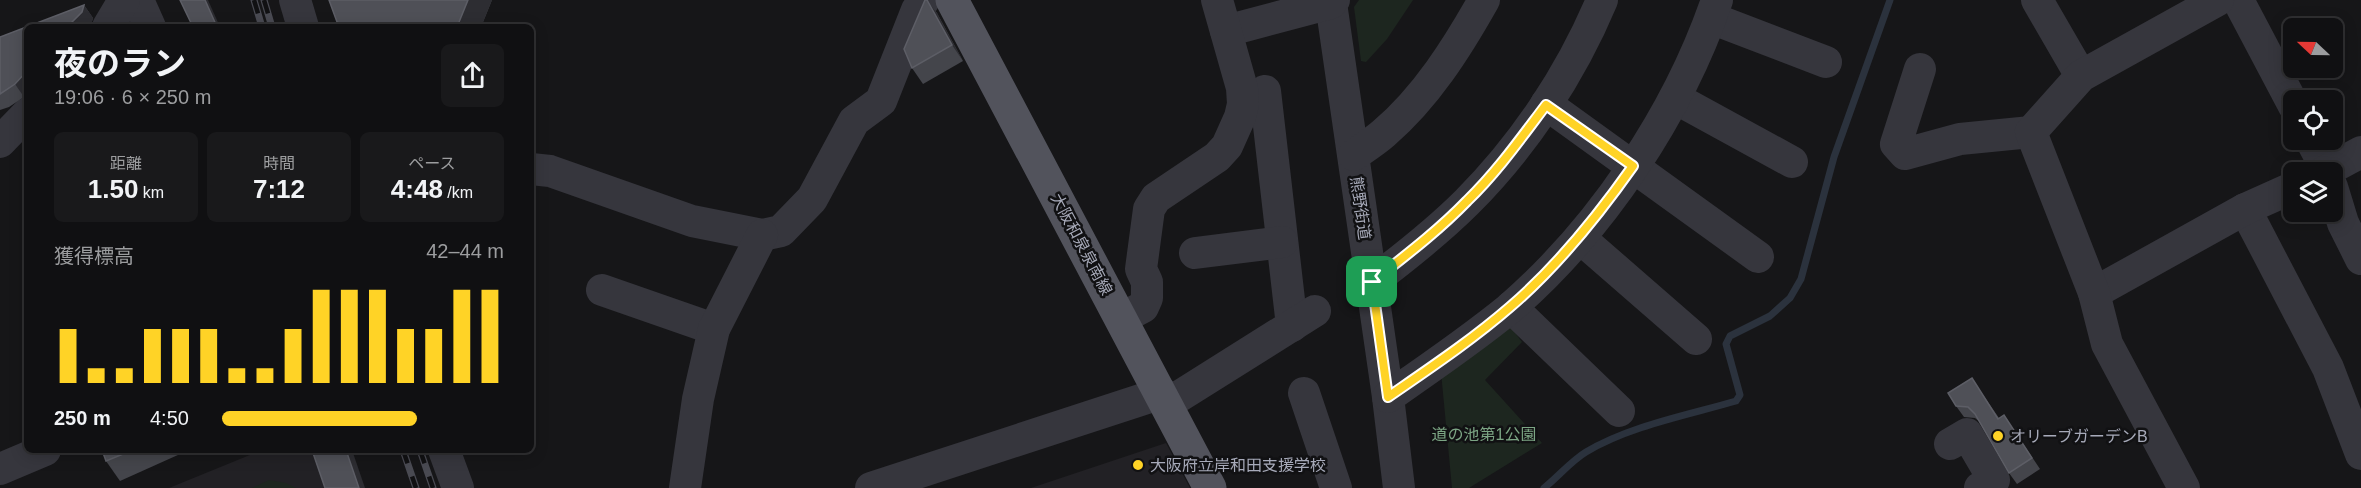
<!DOCTYPE html>
<html lang="ja">
<head>
<meta charset="utf-8">
<style>
  :root { --surface:#101012; --page:#19191b; --text:#f1f3f6; --muted:#9c9d9f; --line:#303032; --accent:#ffd326 }
  body { margin:0; font-family:Arial,"Noto Sans JP",sans-serif; background:var(--page); color:var(--text); height:100vh; display:flex; flex-direction:column; font-size:22px; white-space:nowrap }
  * { box-sizing:border-box; margin:0 }
  p { font-size:20px; color:var(--muted) }
  .icon { flex:none; width:33px; height:33px; fill:none; stroke:currentColor; stroke-width:2; stroke-linecap:round; stroke-linejoin:round }
  .map { position:relative; flex:1; overflow:hidden }
  .side { position:absolute; left:24px; top:24px; width:510px; height:429px; display:flex; flex-direction:column; background:var(--surface); border-radius:9px; box-shadow:0 3px 15px #0003,0 0 0 2px var(--line) }
  .side>* { flex:none }
  .needle { width:39px; rotate:292deg }
  .controls { position:absolute; left:2283px; top:18px; display:grid; gap:12px }
  .controls a { display:grid; place-items:center; width:60px; height:60px; border-radius:9px; background:var(--surface); box-shadow:0 3px 15px #0003,0 0 0 2px var(--line); font-size:30px }
  .pin { position:absolute; display:grid; place-items:center; width:51px; height:51px; color:#fff; margin:-26px; border-radius:12px; box-shadow:0 3px 9px #0006 }
  .round { display:grid; place-items:center; flex:none; width:63px; height:63px; border-radius:9px; background:var(--page) }
  .head { display:flex; align-items:center; justify-content:space-between; height:102px; padding:0 30px }
  h1 { font-size:33px; font-weight:700; line-height:45px }
  .stats { display:grid; grid-template-columns:repeat(3,1fr); gap:9px; height:102px; padding:6px 30px }
  .stats div { display:grid; align-content:center; border-radius:9px; background:var(--page); text-align:center }
  .stats b { font-size:26px; font-weight:700 }
  .stats small { font-size:16px; font-weight:400 }
  .stats p { font-size:16px }
  .chart { height:168px; padding:12px 30px }
  .chart p { display:flex; justify-content:space-between }
  .chart svg { width:100%; height:108px; margin-top:6px; stroke:var(--accent); stroke-width:6 }
  ul { padding:0 30px; list-style:none; font-size:20px }
  li { display:grid; grid-template-columns:96px 72px 1fr; align-items:center; height:45px }
  li i { height:15px; border-radius:8px; background:var(--accent) }
  .map>svg:first-child { display:block }
  .built { fill:#222125 }
  .green { fill:#1d261f }
  .lines { fill:none; stroke-linecap:round; stroke-linejoin:round }
  .stream { stroke:#2b323d; stroke-width:7 }
  .minor { stroke:#36363d; stroke-width:32 }
  .major { stroke:#52535c; stroke-width:33 }
  .rail-casing { stroke:#494a52; stroke-width:7 }
  .rail { stroke:#111113; stroke-width:4.5; stroke-dasharray:14; stroke-linecap:butt }
  .wall { fill:#44454b }
  .shaded-wall { fill:#2d2d32 }
  .building { fill:#4f5057; stroke:#5d5e66; stroke-width:1.5 }
  .route-casing { stroke:#fff; stroke-width:12 }
  .route { stroke:#ffd326; stroke-width:8 }
  .poi-dot { fill:#ffd326; stroke:#111113; stroke-width:2 }
  .labels { text-anchor:middle; stroke-width:5; stroke-linejoin:round; paint-order:stroke }
  .street-label { font-size:16px; fill:#a7aab9; stroke:#111113 }
  .park-label { font-size:16px; fill:#7ca584; stroke:#111113 }
  .poi-label { font-size:16px; fill:#a7aab9; stroke:#111113; text-anchor:start }
</style>
</head>
<body>
<div class="map">
<svg width="2361" height="488" viewBox="0 0 2361 488">
  <rect width="100%" height="100%" fill="#161618"/>
  <g class="built">
    <path d="M 1166,443 L 1190,488 L 1031,488 Z"/>
    <path d="M 262,450 L 314,450 L 328,488 L 169,488 Z"/>
  </g>
  <g class="green">
    <path d="M 1359,0 L 1413,0 L 1387,39 L 1366,62 L 1361,61 L 1354,7 Z"/>
    <path d="M 1507,322 L 1522,342 L 1485,380 L 1542,443 L 1469,488 L 1452,488 L 1441,372 Z"/>
    <path d="M 269,480 L 286,483 L 296,488 L 252,488 Z"/>
  </g>
  <g class="lines">
    <path class="stream" d="M 1544,488 C 1558,477 1571,461 1586,452 C 1629,426 1688,415 1736,401 L 1740,395 L 1726,344 L 1730,336 L 1770,316 L 1790,298 L 1801,279 L 1834,157 L 1890,0"/>
    <g class="minor">
      <path d="M 138,0 L 150,27"/>
      <path d="M 295,0 L 303,27"/>
      <path d="M 1334,0 L 1331,3 L 1388,397 L 1399,488"/>
      <path d="M 2037,0 L 2081,76"/>
      <path d="M 2238,0 L 2294,106"/>
      <path d="M 1711,18 L 1826,62"/>
      <path d="M 108,27 L 124,0"/>
      <path d="M 1226,31 L 1331,3"/>
      <path d="M 1920,69 L 1896,144 L 1905,154 L 1960,139 L 2031,132"/>
      <path d="M 1265,91 L 1292,326"/>
      <path d="M 1675,98 L 1792,162"/>
      <path d="M 1546,104 L 1758,257"/>
      <path d="M 2311,140 L 2328,172"/>
      <path d="M 0,142 L 27,114"/>
      <path d="M 1354,155 C 1364,148 1375,141 1384,133 C 1426,97 1457,48 1484,0"/>
      <path d="M 531,169 L 550,171 L 692,221 L 762,235 L 781,231 L 812,199 L 854,121 L 881,101 L 917,10 L 924,0"/>
      <path d="M 2324,172 L 2361,152"/>
      <path d="M 2332,187 L 2343,223 L 2361,259"/>
      <path d="M 2245,209 L 2328,368 L 2361,454"/>
      <path d="M 1580,238 L 1696,339"/>
      <path d="M 1195,253 L 1282,242"/>
      <path d="M 1372,282 C 1405,257 1438,231 1467,202 C 1524,145 1571,74 1602,0"/>
      <path d="M 602,290 L 714,329"/>
      <path d="M 2094,293 L 2245,209 L 2294,187"/>
      <path d="M 1511,307 L 1619,411"/>
      <path d="M 1122,318 L 1143,307 L 1147,298 L 1147,282 L 1141,269 L 1149,209 L 1156,198 L 1217,157 L 1227,146 L 1240,117 L 1243,104 L 1242,88 L 1217,0"/>
      <path d="M 1304,393 L 1336,488"/>
      <path d="M 1388,397 C 1430,368 1471,340 1510,308 C 1601,229 1678,114 1717,0"/>
      <path d="M 1167,404 L 1315,311"/>
      <path d="M 1950,444 L 1967,434 L 1994,480 L 1980,488"/>
      <path d="M 444,450 L 458,488"/>
      <path d="M 0,469 L 45,450"/>
      <path d="M 685,488 L 698,399 L 714,329 L 762,235"/>
      <path d="M 871,488 L 1162,393"/>
      <path d="M 2184,488 L 2107,344 L 2094,293 L 2031,132 L 2081,76 L 2218,0"/>
    </g>
    <path class="major" d="M 952,0 L 1210,488"/>
    <defs>
      <g id="rail">
        <path d="M 254,0 L 262,27"/>
        <path d="M 264,0 L 272,27"/>
        <path d="M 403,450 L 416,488"/>
        <path d="M 420,450 L 433,488"/>
      </g>
    </defs>
    <use href="#rail" class="rail-casing"/>
    <use href="#rail" class="rail"/>
  </g>
  <g class="wall">
    <path d="M 492,0 L 481,27 L 340,27 L 337,22 Z"/>
    <path d="M 927,0 L 937,13 L 963,61 L 923,84 L 912,68 Z"/>
    <path d="M 84,5 L 93,18 L 91,25 L 88,27 L 27,27 L 27,93 L 24,97 L 9,107 L 0,110 L 0,37 Z"/>
    <path d="M 1979,389 L 1999,418 L 2004,415 L 2040,469 L 2017,484 L 2009,473 L 1980,422 L 1975,418 L 1964,417 L 1956,406 Z"/>
    <path d="M 102,450 L 189,450 L 120,481 L 106,461 Z"/>
  </g>
  <g class="shaded-wall">
    <path d="M 205,0 L 208,0 L 220,27 L 217,27 Z"/>
    <path d="M 468,0 L 492,0 L 481,27 L 457,27 Z"/>
    <path d="M 927,0 L 937,13 L 963,61 L 952,45 Z"/>
    <path d="M 84,5 L 93,18 L 91,25 L 88,27 L 67,27 Z"/>
    <path d="M 27,71 L 27,93 L 24,97 L 15,84 Z"/>
    <path d="M 346,450 L 352,450 L 365,488 L 359,488 Z"/>
  </g>
  <g class="building">
    <path d="M 180,0 L 205,0 L 217,27 L 193,27 Z"/>
    <path d="M 329,0 L 468,0 L 457,27 L 349,27 L 337,22 Z"/>
    <path d="M 925,0 L 927,0 L 952,45 L 912,68 L 904,49 Z"/>
    <path d="M 84,5 L 82,12 L 67,27 L 27,27 L 27,71 L 15,84 L 0,94 L 0,37 Z"/>
    <path d="M 1972,378 L 1998,419 L 2004,415 L 2032,458 L 2009,473 L 1975,414 L 1968,407 L 1956,406 L 1948,393 Z"/>
    <path d="M 102,450 L 133,450 L 106,461 Z"/>
    <path d="M 312,450 L 346,450 L 359,488 L 325,488 Z"/>
  </g>
  <g class="lines">
    <defs>
      <path id="route" d="M 1546,105 L 1633,166 C 1597,217 1558,266 1510,307 C 1472,340 1430,368 1388,397 L 1372,282 C 1405,256 1438,231 1467,201 C 1497,172 1521,138 1546,105 Z"/>
    </defs>
    <use href="#route" class="route-casing"/>
    <use href="#route" class="route"/>
  </g>
  <g class="poi-dot">
    <circle cx="1998" cy="436" r="6"/>
    <circle cx="1138" cy="465" r="6"/>
  </g>
  <g class="labels">
    <g class="street-label">
      <text transform="translate(1361 208) rotate(82)" y="6">熊野街道</text>
      <text transform="translate(1082 244) rotate(62)" y="6">大阪和泉泉南線</text>
    </g>
    <g class="park-label">
      <text x="1484" y="440">道の池第1公園</text>
    </g>
    <g class="poi-label">
      <text x="2010" y="442">オリーブガーデンB</text>
      <text x="1150" y="471">大阪府立岸和田支援学校</text>
    </g>
  </g>
</svg>
<div class="controls">
<a><svg class="needle" viewBox="-14 -14 28 28"><path d="M0-13l5 13h-10z" fill="#e53935"/><path d="M0 13l5-13h-10z" fill="#9c9d9f"/></svg></a>
<a><svg class="icon" aria-label="locate" viewBox="0 0 24 24"><circle cx="12" cy="12" r="6"/><path d="M12 2v4M12 18v4M2 12h4M18 12h4"/></svg></a>
<a><svg class="icon" aria-label="layers" viewBox="0 0 24 24"><path d="M12 4l9 5-9 5-9-5zM3 14l9 5 9-5"/></svg></a>
</div>
<div class="pin" style="left:1372px;top:282px;background:#1e9e55"><svg class="icon" aria-label="arrive" viewBox="0 0 24 24"><path d="M6 21V4h12l-3 4 3 4H6"/></svg></div>
<section class="side">
<div class="head"><div><h1>夜のラン</h1><p>19:06 · 6 × 250 m</p></div><a class="round"><svg class="icon" aria-label="share" viewBox="0 0 24 24"><path d="M12 15V3M7 8l5-5 5 5M5 13v7h14v-7"/></svg></a></div>
<div class="stats">
<div><p>距離</p><b>1.50<small> km</small></b></div>
<div><p>時間</p><b>7:12</b></div>
<div><p>ペース</p><b>4:48<small> /km</small></b></div>
</div>
<div class="chart"><p><span>獲得標高</span>42–44 m</p>
<svg viewBox="0 0 160 44" preserveAspectRatio="none"><path d="M5 44V22M15 44V38M25 44V38M35 44V22M45 44V22M55 44V22M65 44V38M75 44V38M85 44V22M95 44V6M105 44V6M115 44V6M125 44V22M135 44V22M145 44V6M155 44V6"/></svg>
</div>
<ul>
<li><b>250 m</b>4:50<i style="width:69%"></i></li>
</ul>
</section>
</div>
</body>
</html>
